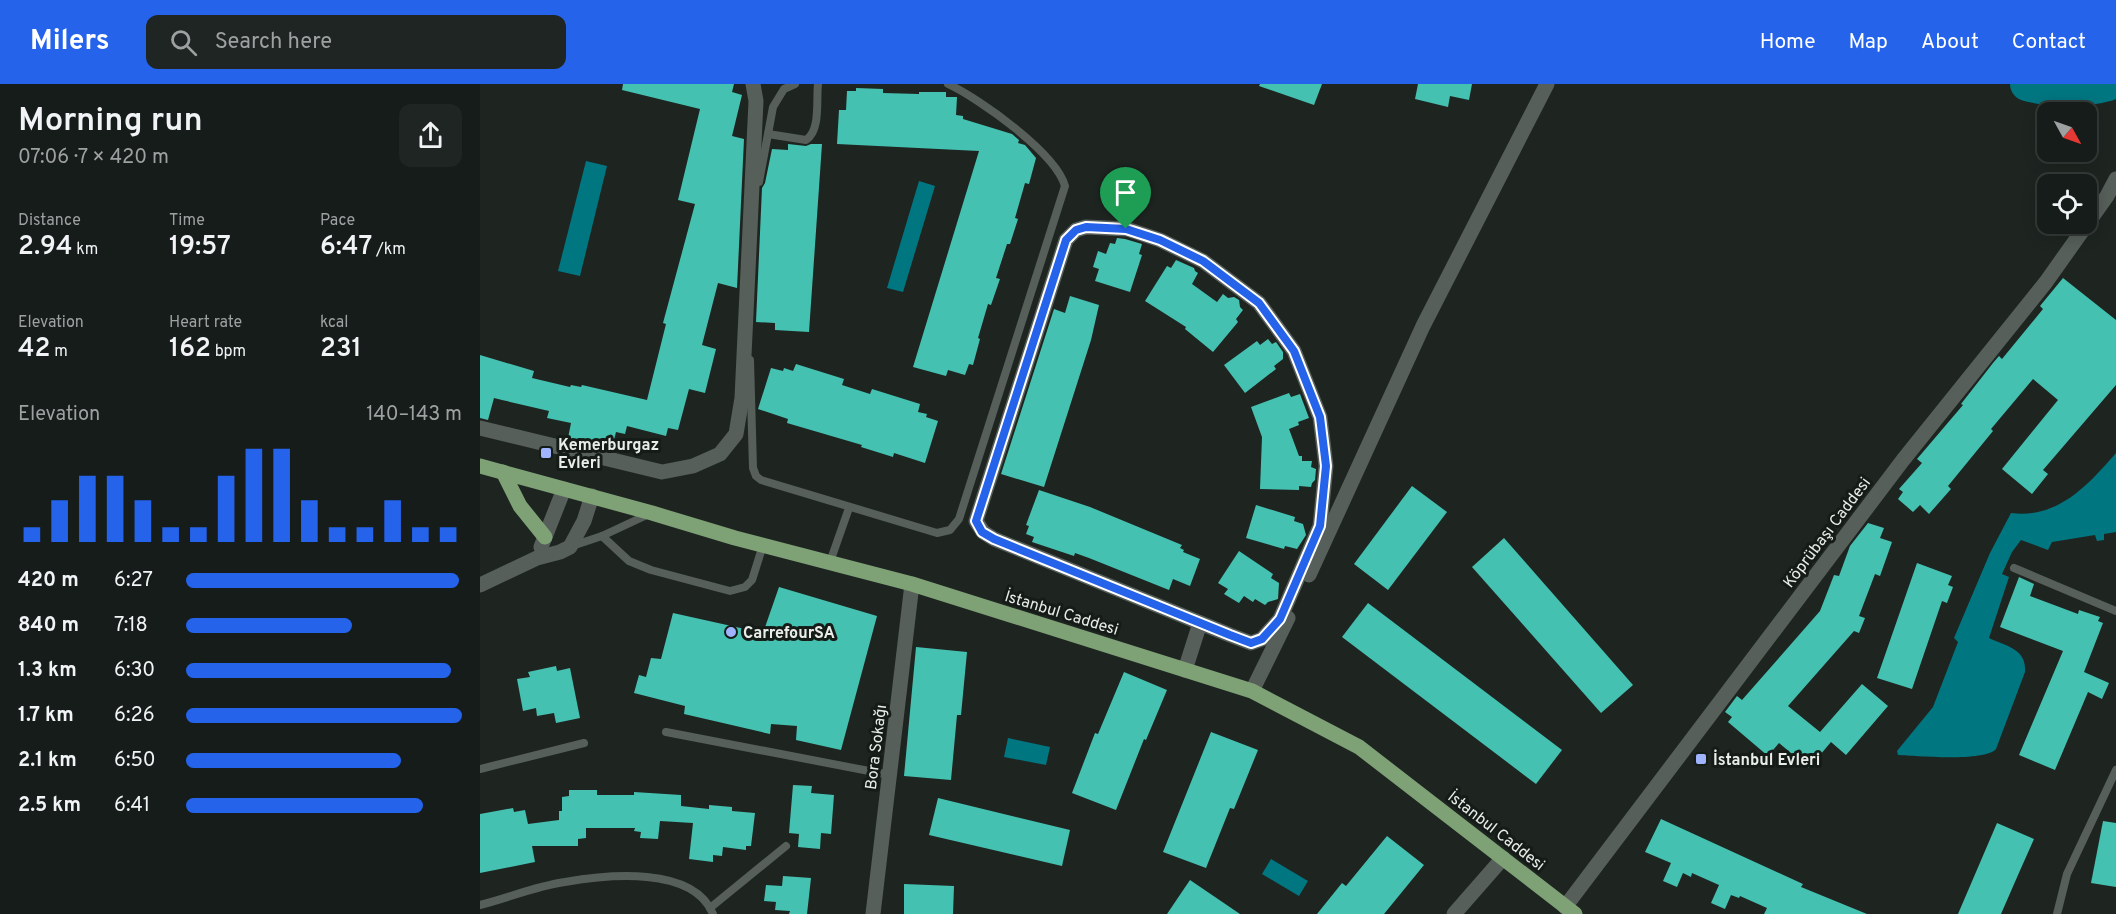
<!DOCTYPE html>
<html lang="en">
<head>
<meta charset="utf-8">
<style>
  :root { --surface:#161c19; --page:#1f2522; --text:#f1f3f6; --muted:#9ea1a2; --line:#353a38; --accent:#2563eb }
  body { margin:0; font-family:Overpass,sans-serif; background:var(--page); color:var(--text); height:100vh; display:flex; flex-direction:column; font-size:22px; white-space:nowrap }
  * { box-sizing:border-box; margin:0 }
  p { font-size:20px; color:var(--muted) }
  .icon { flex:none; width:33px; height:33px; fill:none; stroke:currentColor; stroke-width:2; stroke-linecap:round; stroke-linejoin:round }
  .map { position:relative; flex:1; overflow:hidden }
  .side { display:flex; flex-direction:column; background:var(--surface); width:480px }
  .side>* { flex:none }
  .needle { width:39px; rotate:130deg }
  .controls { position:absolute; left:1557px; top:18px; display:grid; gap:12px }
  .controls a { display:grid; place-items:center; width:60px; height:60px; border-radius:12px; background:var(--surface); box-shadow:0 3px 15px #0003,0 0 0 2px var(--line); font-size:30px }
  .pin { position:absolute; display:grid; place-items:center; width:51px; height:51px; color:#fff; margin:-62px -26px; border-radius:50% 50% 50% 0; rotate:-45deg; box-shadow:0 0 6px #0007 }
  .pin .icon { rotate:45deg }
  .round { display:grid; place-items:center; flex:none; width:63px; height:63px; border-radius:12px; background:var(--page) }
  .head { display:flex; align-items:center; justify-content:space-between; height:102px; padding:0 18px }
  h1 { font-size:33px; font-weight:600; line-height:45px }
  .figures { display:grid; grid-template-columns:repeat(3,1fr); gap:9px; height:102px; padding:6px 18px }
  .figures div { display:grid; align-content:center }
  .figures b { font-size:26px; font-weight:600 }
  .figures small { font-size:16px; font-weight:400 }
  .figures p { font-size:16px }
  .chart { height:168px; padding:12px 18px }
  .chart p { display:flex; justify-content:space-between }
  .chart svg { width:100%; height:108px; margin-top:6px; stroke:var(--accent); stroke-width:6 }
  ul { padding:0 18px; list-style:none; font-size:20px }
  li { display:grid; grid-template-columns:96px 72px 1fr; align-items:center; height:45px }
  li i { height:15px; border-radius:8px; background:var(--accent) }
  header { display:flex; align-items:center; gap:36px; box-sizing:border-box; height:84px; padding:0 30px; background:var(--accent); color:#fff }
  header strong { font-size:28px }
  nav { display:flex; gap:33px; margin-inline-start:auto; font-size:21px }
  .search { width:420px; height:54px; background:var(--page); display:flex; align-items:center; gap:15px; box-sizing:border-box; padding:0 21px; border-radius:12px; color:var(--muted); font-size:22px }
  main { display:flex; flex:1; min-height:0 }
  .map>svg:first-child { display:block }
  .water { fill:#007681 }
  .lines { fill:none; stroke-linecap:round; stroke-linejoin:round }
  .river { stroke:#007681; stroke-width:34 }
  .building { fill:#45c1b1 }
  .lane { stroke:#575f5a; stroke-width:8 }
  .street { stroke:#575f5a; stroke-width:15 }
  .secondary { stroke:#575f5a; stroke-width:15 }
  .primary { stroke:#7ea176; stroke-width:15 }
  .route-casing { stroke:#fff; stroke-width:12 }
  .route { stroke:#2563eb; stroke-width:8 }
  .poi-dot { fill:#a0b3fd; stroke:#151c18; stroke-width:2 }
  .labels { text-anchor:middle; stroke-width:6; stroke-linejoin:round; paint-order:stroke }
  .poi-label { font-size:16px; font-weight:bold; fill:#e9edea; stroke:#151c18; text-anchor:start }
  .street-label { font-size:16px; fill:#e9edea; stroke:#151c18 }
</style>
</head>
<body>
<header>
<strong>Milers</strong>
<div class="search"><svg class="icon" aria-label="search" viewBox="0 0 24 24"><circle cx="10" cy="10" r="6"/><path d="M15 15l6 6"/></svg>Search here</div>
<nav><a>Home</a><a>Map</a><a>About</a><a>Contact</a></nav>
</header>
<main>
<section class="side">
<div class="head"><div><h1>Morning run</h1><p>07:06 · 7 × 420 m</p></div><a class="round"><svg class="icon" aria-label="share" viewBox="0 0 24 24"><path d="M12 15V3M7 8l5-5 5 5M5 13v7h14v-7"/></svg></a></div>
<div class="figures">
<div><p>Distance</p><b>2.94<small> km</small></b></div>
<div><p>Time</p><b>19:57</b></div>
<div><p>Pace</p><b>6:47<small> /km</small></b></div>
</div>
<div class="figures">
<div><p>Elevation</p><b>42<small> m</small></b></div>
<div><p>Heart rate</p><b>162<small> bpm</small></b></div>
<div><p>kcal</p><b>231</b></div>
</div>
<div class="chart"><p><span>Elevation</span>140–143 m</p>
<svg viewBox="0 0 160 44" preserveAspectRatio="none"><path d="M5 44V38M15 44V27M25 44V17M35 44V17M45 44V27M55 44V38M65 44V38M75 44V17M85 44V6M95 44V6M105 44V27M115 44V38M125 44V38M135 44V27M145 44V38M155 44V38"/></svg>
</div>
<ul>
<li><b>420 m</b>6:27<i style="width:99%"></i></li>
<li><b>840 m</b>7:18<i style="width:60%"></i></li>
<li><b>1.3 km</b>6:30<i style="width:96%"></i></li>
<li><b>1.7 km</b>6:26<i style="width:100%"></i></li>
<li><b>2.1 km</b>6:50<i style="width:78%"></i></li>
<li><b>2.5 km</b>6:41<i style="width:86%"></i></li>
</ul>
</section>
<div class="map">
<svg width="1636" height="830" viewBox="0 0 1636 830">
  <rect width="100%" height="100%" fill="#1e2521"/>
  <g class="water">
    <path d="M 106,77 L 127,82 L 100,192 L 78,187 Z"/>
    <path d="M 439,97 L 455,102 L 423,208 L 407,204 Z"/>
    <path d="M 1636,369 L 1636,448 L 1624,450 L 1624,456 L 1617,457 L 1615,451 L 1572,458 L 1568,466 L 1541,456 L 1532,468 L 1522,490 L 1529,493 L 1509,554 C 1526,562 1547,565 1545,588 L 1516,665 C 1505,678 1436,672 1418,671 L 1417,667 L 1453,623 L 1478,558 L 1474,554 L 1510,469 L 1531,429 C 1578,435 1608,401 1636,369 Z"/>
    <path d="M 528,654 L 570,663 L 566,681 L 524,673 Z"/>
    <path d="M 791,775 L 828,797 L 819,812 L 782,790 Z"/>
  </g>
  <g class="lines">
    <path class="river" d="M 1547,0 C 1573,7 1602,7 1628,0"/>
  </g>
  <g class="building">
    <path d="M 143,0 L 254,0 L 252,8 L 262,11 L 252,52 L 264,55 L 257,204 L 238,199 L 222,261 L 236,265 L 225,309 L 209,305 L 198,346 L 188,344 L 186,352 L 147,342 L 145,350 L 136,348 L 132,364 L 88,354 L 91,339 L 67,334 L 69,327 L 22,316 L 14,314 L 8,336 L 0,334 L 0,271 L 54,287 L 52,294 L 90,303 L 91,301 L 101,303 L 102,301 L 167,316 L 186,240 L 183,239 L 215,120 L 198,116 L 220,25 L 142,6 Z"/>
    <path d="M 780,0 L 842,0 L 834,21 L 779,2 Z"/>
    <path d="M 938,0 L 992,0 L 989,16 L 970,12 L 968,23 L 935,15 Z"/>
    <path d="M 376,4 L 403,5 L 403,9 L 439,10 L 439,8 L 466,8 L 466,13 L 477,13 L 476,31 L 483,32 L 483,35 L 532,50 L 539,56 L 538,59 L 545,61 L 556,74 L 549,100 L 545,99 L 535,134 L 538,135 L 530,160 L 527,160 L 516,194 L 520,195 L 511,221 L 508,220 L 498,254 L 500,255 L 493,281 L 489,280 L 485,291 L 468,286 L 466,292 L 433,283 L 499,67 L 357,60 L 359,26 L 366,26 L 367,7 L 376,7 Z"/>
    <path d="M 308,60 L 326,62 L 331,60 L 342,60 L 329,248 L 295,246 L 295,239 L 276,238 L 282,104 L 285,99 L 292,65 L 308,66 Z"/>
    <path d="M 637,154 L 645,155 L 662,160 L 659,170 L 662,171 L 650,208 L 615,197 L 619,185 L 613,183 L 618,167 L 626,170 L 630,159 L 635,160 Z"/>
    <path d="M 696,176 L 714,184 L 715,187 L 718,189 L 712,200 L 737,218 L 743,210 L 748,214 L 754,213 L 759,216 L 760,223 L 763,226 L 756,235 L 758,238 L 733,268 L 705,245 L 706,243 L 665,217 L 687,182 L 691,184 Z"/>
    <path d="M 1583,194 L 1636,236 L 1636,301 L 1563,386 L 1568,390 L 1552,410 L 1522,385 L 1578,316 L 1553,295 L 1511,345 L 1513,347 L 1468,402 L 1471,405 L 1449,430 L 1440,421 L 1433,428 L 1418,415 L 1423,408 L 1419,405 L 1442,379 L 1437,375 L 1483,321 L 1481,320 L 1513,279 L 1519,272 L 1522,275 L 1563,225 L 1560,222 Z"/>
    <path d="M 590,212 L 619,221 L 611,256 L 564,403 L 521,390 L 574,225 L 585,229 Z"/>
    <path d="M 788,255 L 792,260 L 796,258 L 803,268 L 803,275 L 794,282 L 796,285 L 765,309 L 744,281 L 777,257 L 780,261 Z"/>
    <path d="M 316,280 L 364,295 L 362,301 L 390,310 L 392,305 L 440,320 L 438,328 L 447,330 L 446,333 L 458,337 L 445,379 L 414,369 L 413,373 L 381,363 L 382,361 L 307,339 L 308,335 L 278,325 L 291,284 L 303,287 L 304,284 L 313,287 Z"/>
    <path d="M 809,309 L 811,313 L 820,310 L 829,334 L 818,338 L 819,341 L 809,345 L 819,372 L 822,372 L 822,377 L 832,377 L 831,383 L 836,385 L 835,396 L 832,399 L 831,403 L 819,402 L 819,406 L 780,405 L 782,353 L 771,323 Z"/>
    <path d="M 932,402 L 967,428 L 908,506 L 874,480 Z"/>
    <path d="M 559,406 L 610,423 L 702,461 L 700,464 L 704,466 L 703,468 L 720,475 L 710,502 L 693,495 L 689,506 L 609,474 L 595,469 L 594,472 L 552,458 L 554,453 L 546,450 L 549,442 L 546,441 Z"/>
    <path d="M 776,421 L 815,433 L 814,437 L 823,440 L 826,451 L 817,465 L 805,462 L 804,465 L 766,454 Z"/>
    <path d="M 1388,439 L 1404,444 L 1400,454 L 1412,458 L 1400,492 L 1395,490 L 1379,532 L 1385,534 L 1379,549 L 1374,547 L 1308,622 L 1340,648 L 1382,600 L 1408,622 L 1366,671 L 1351,658 L 1329,684 L 1299,659 L 1288,672 L 1248,638 L 1252,633 L 1245,628 L 1257,612 L 1262,616 L 1340,527 L 1354,491 L 1359,492 L 1370,462 Z"/>
    <path d="M 1024,454 L 1153,601 L 1121,629 L 992,483 Z"/>
    <path d="M 759,467 L 793,490 L 791,494 L 799,499 L 798,515 L 788,518 L 785,521 L 775,515 L 773,518 L 764,512 L 759,519 L 744,510 L 748,505 L 738,499 Z"/>
    <path d="M 1437,479 L 1472,492 L 1468,501 L 1473,503 L 1467,519 L 1462,517 L 1432,605 L 1397,594 Z"/>
    <path d="M 1539,493 L 1554,500 L 1550,512 L 1598,530 L 1599,526 L 1620,533 L 1618,537 L 1623,539 L 1604,588 L 1629,599 L 1622,615 L 1608,608 L 1575,686 L 1539,671 L 1583,567 L 1520,543 Z"/>
    <path d="M 299,503 L 397,532 L 361,666 L 316,656 L 317,642 L 291,640 L 290,650 L 204,630 L 205,622 L 154,609 L 159,591 L 166,593 L 171,574 L 181,575 L 193,529 L 283,549 Z"/>
    <path d="M 888,519 L 1082,666 L 1056,700 L 862,553 Z"/>
    <path d="M 436,563 L 487,568 L 481,631 L 477,631 L 471,696 L 424,692 Z"/>
    <path d="M 76,582 L 77,587 L 90,584 L 100,634 L 76,639 L 74,629 L 57,632 L 56,624 L 43,627 L 37,595 L 50,593 L 48,588 Z"/>
    <path d="M 644,588 L 687,606 L 666,656 L 664,655 L 636,726 L 592,709 L 615,649 L 618,650 Z"/>
    <path d="M 731,648 L 778,666 L 754,725 L 750,724 L 726,784 L 683,768 Z"/>
    <path d="M 313,701 L 332,702 L 331,709 L 354,711 L 351,750 L 341,749 L 340,765 L 318,763 L 319,750 L 309,749 Z"/>
    <path d="M 89,706 L 117,706 L 117,711 L 154,711 L 154,708 L 201,711 L 201,722 L 229,725 L 229,721 L 252,723 L 252,727 L 275,729 L 271,762 L 266,762 L 266,766 L 243,763 L 242,772 L 233,771 L 233,778 L 209,775 L 213,739 L 180,737 L 178,755 L 160,754 L 161,748 L 154,747 L 155,744 L 106,744 L 106,754 L 98,755 L 98,762 L 52,762 L 55,778 L 0,789 L 0,730 L 33,724 L 34,728 L 45,726 L 48,740 L 79,736 L 79,727 L 82,727 L 82,713 L 89,712 Z"/>
    <path d="M 458,714 L 590,746 L 582,782 L 449,751 Z"/>
    <path d="M 1181,735 L 1323,800 L 1321,803 L 1387,830 L 1284,830 L 1287,824 L 1260,812 L 1259,814 L 1251,811 L 1245,825 L 1231,819 L 1239,801 L 1212,789 L 1211,793 L 1203,789 L 1197,803 L 1183,797 L 1191,779 L 1165,768 Z"/>
    <path d="M 1623,737 L 1636,739 L 1636,803 L 1611,799 Z"/>
    <path d="M 1517,739 L 1554,755 L 1538,791 L 1521,830 L 1478,830 Z"/>
    <path d="M 907,752 L 944,781 L 904,830 L 837,830 L 862,799 L 866,802 Z"/>
    <path d="M 303,792 L 331,794 L 327,830 L 309,830 L 310,827 L 295,826 L 296,818 L 284,817 L 286,801 L 302,802 Z"/>
    <path d="M 710,796 L 760,830 L 687,830 Z"/>
    <path d="M 424,800 L 474,802 L 473,830 L 424,830 Z"/>
  </g>
  <g class="lines">
    <g class="lane">
      <path d="M 288,50 L 326,56 C 341,46 336,16 338,0"/>
      <path d="M 279,98 L 293,23 L 304,5 L 315,0"/>
      <path d="M 270,276 L 273,384 L 276,392 L 281,396 L 457,449 L 470,446 L 479,435 L 585,102 C 576,69 500,15 468,0"/>
      <path d="M 122,452 L 149,477 L 171,486 L 250,507 L 265,503 L 272,496 L 283,461"/>
      <path d="M 92,462 L 122,452 L 169,430"/>
      <path d="M 350,478 L 369,424"/>
      <path d="M 1534,484 L 1636,527"/>
      <path d="M 186,648 L 410,691"/>
      <path d="M 0,685 L 104,659"/>
      <path d="M 0,821 C 28,814 56,802 85,798 C 126,791 213,781 233,830"/>
      <path d="M 230,824 L 306,762"/>
      <path d="M 1577,830 L 1587,790 L 1636,686"/>
    </g>
    <g class="street">
      <path d="M 606,143 L 647,145 L 680,156 L 723,177 L 779,219 L 814,267 L 840,333 L 846,382 L 840,442 L 800,535 L 782,555 L 771,559 L 750,551 L 514,455 L 503,448 L 496,437 L 586,156 L 596,146 Z"/>
      <path d="M 0,344 L 182,388 L 213,382 L 240,370 L 256,350 L 262,314 L 276,17 L 273,0"/>
      <path d="M 829,491 L 943,242 L 1067,0"/>
      <path d="M 705,586 L 720,539"/>
      <path d="M 772,607 L 808,534"/>
      <path d="M 393,830 L 432,500"/>
      <path d="M 974,830 L 1023,774"/>
    </g>
    <g class="secondary">
      <path d="M 61,463 L 84,405"/>
      <path d="M 0,501 L 57,474 L 80,468 L 90,463 L 104,437 L 112,412"/>
      <path d="M 1085,823 L 1423,376 L 1566,198 L 1627,112 L 1636,95"/>
    </g>
    <g class="primary">
      <path d="M 0,382 L 172,429 L 255,454 L 432,500 L 772,607 L 879,663 L 1095,830"/>
      <path d="M 23,388 L 40,422 L 65,453"/>
    </g>
  </g>
  <g class="lines">
    <defs>
      <path id="route" d="M 606,143 L 646,145 L 680,156 L 723,177 L 779,219 L 814,267 L 840,333 L 846,382 L 840,442 L 800,535 L 782,555 L 771,559 L 750,551 L 514,455 L 502,448 L 496,437 L 586,156 L 596,146 Z"/>
    </defs>
    <use href="#route" class="route-casing"/>
    <use href="#route" class="route"/>
  </g>
  <g class="poi-dot">
    <rect x="60" y="363" width="12" height="12" rx="3"/>
    <circle cx="251" cy="548" r="6"/>
    <rect x="1215" y="669" width="12" height="12" rx="3"/>
  </g>
  <g class="labels">
    <g class="poi-label">
      <text x="78" y="366">Kemerburgaz<tspan x="78" dy="18">Evleri</tspan></text>
      <text x="263" y="554">CarrefourSA</text>
      <text x="1233" y="681">İstanbul Evleri</text>
    </g>
    <g class="street-label">
      <text transform="translate(1346 448) rotate(-53)" y="6">Köprübaşı Caddesi</text>
      <text transform="translate(582 528) rotate(17)" y="6">İstanbul Caddesi</text>
      <text transform="translate(395 663) rotate(-83)" y="6">Bora Sokağı</text>
      <text transform="translate(1017 746) rotate(38)" y="6">İstanbul Caddesi</text>
    </g>
  </g>
</svg>
<div class="controls">
<a><svg class="needle" viewBox="-14 -14 28 28"><path d="M0-13l5 13h-10z" fill="#e53935"/><path d="M0 13l5-13h-10z" fill="#9ea1a2"/></svg></a>
<a><svg class="icon" aria-label="locate" viewBox="0 0 24 24"><circle cx="12" cy="12" r="6"/><path d="M12 2v4M12 18v4M2 12h4M18 12h4"/></svg></a>
</div>
<div class="pin" style="left:646px;top:145px;background:#1e9e55"><svg class="icon" aria-label="arrive" viewBox="0 0 24 24"><path d="M6 21V4h12l-3 4 3 4H6"/></svg></div>
</div>
</main>
</body>
</html>
